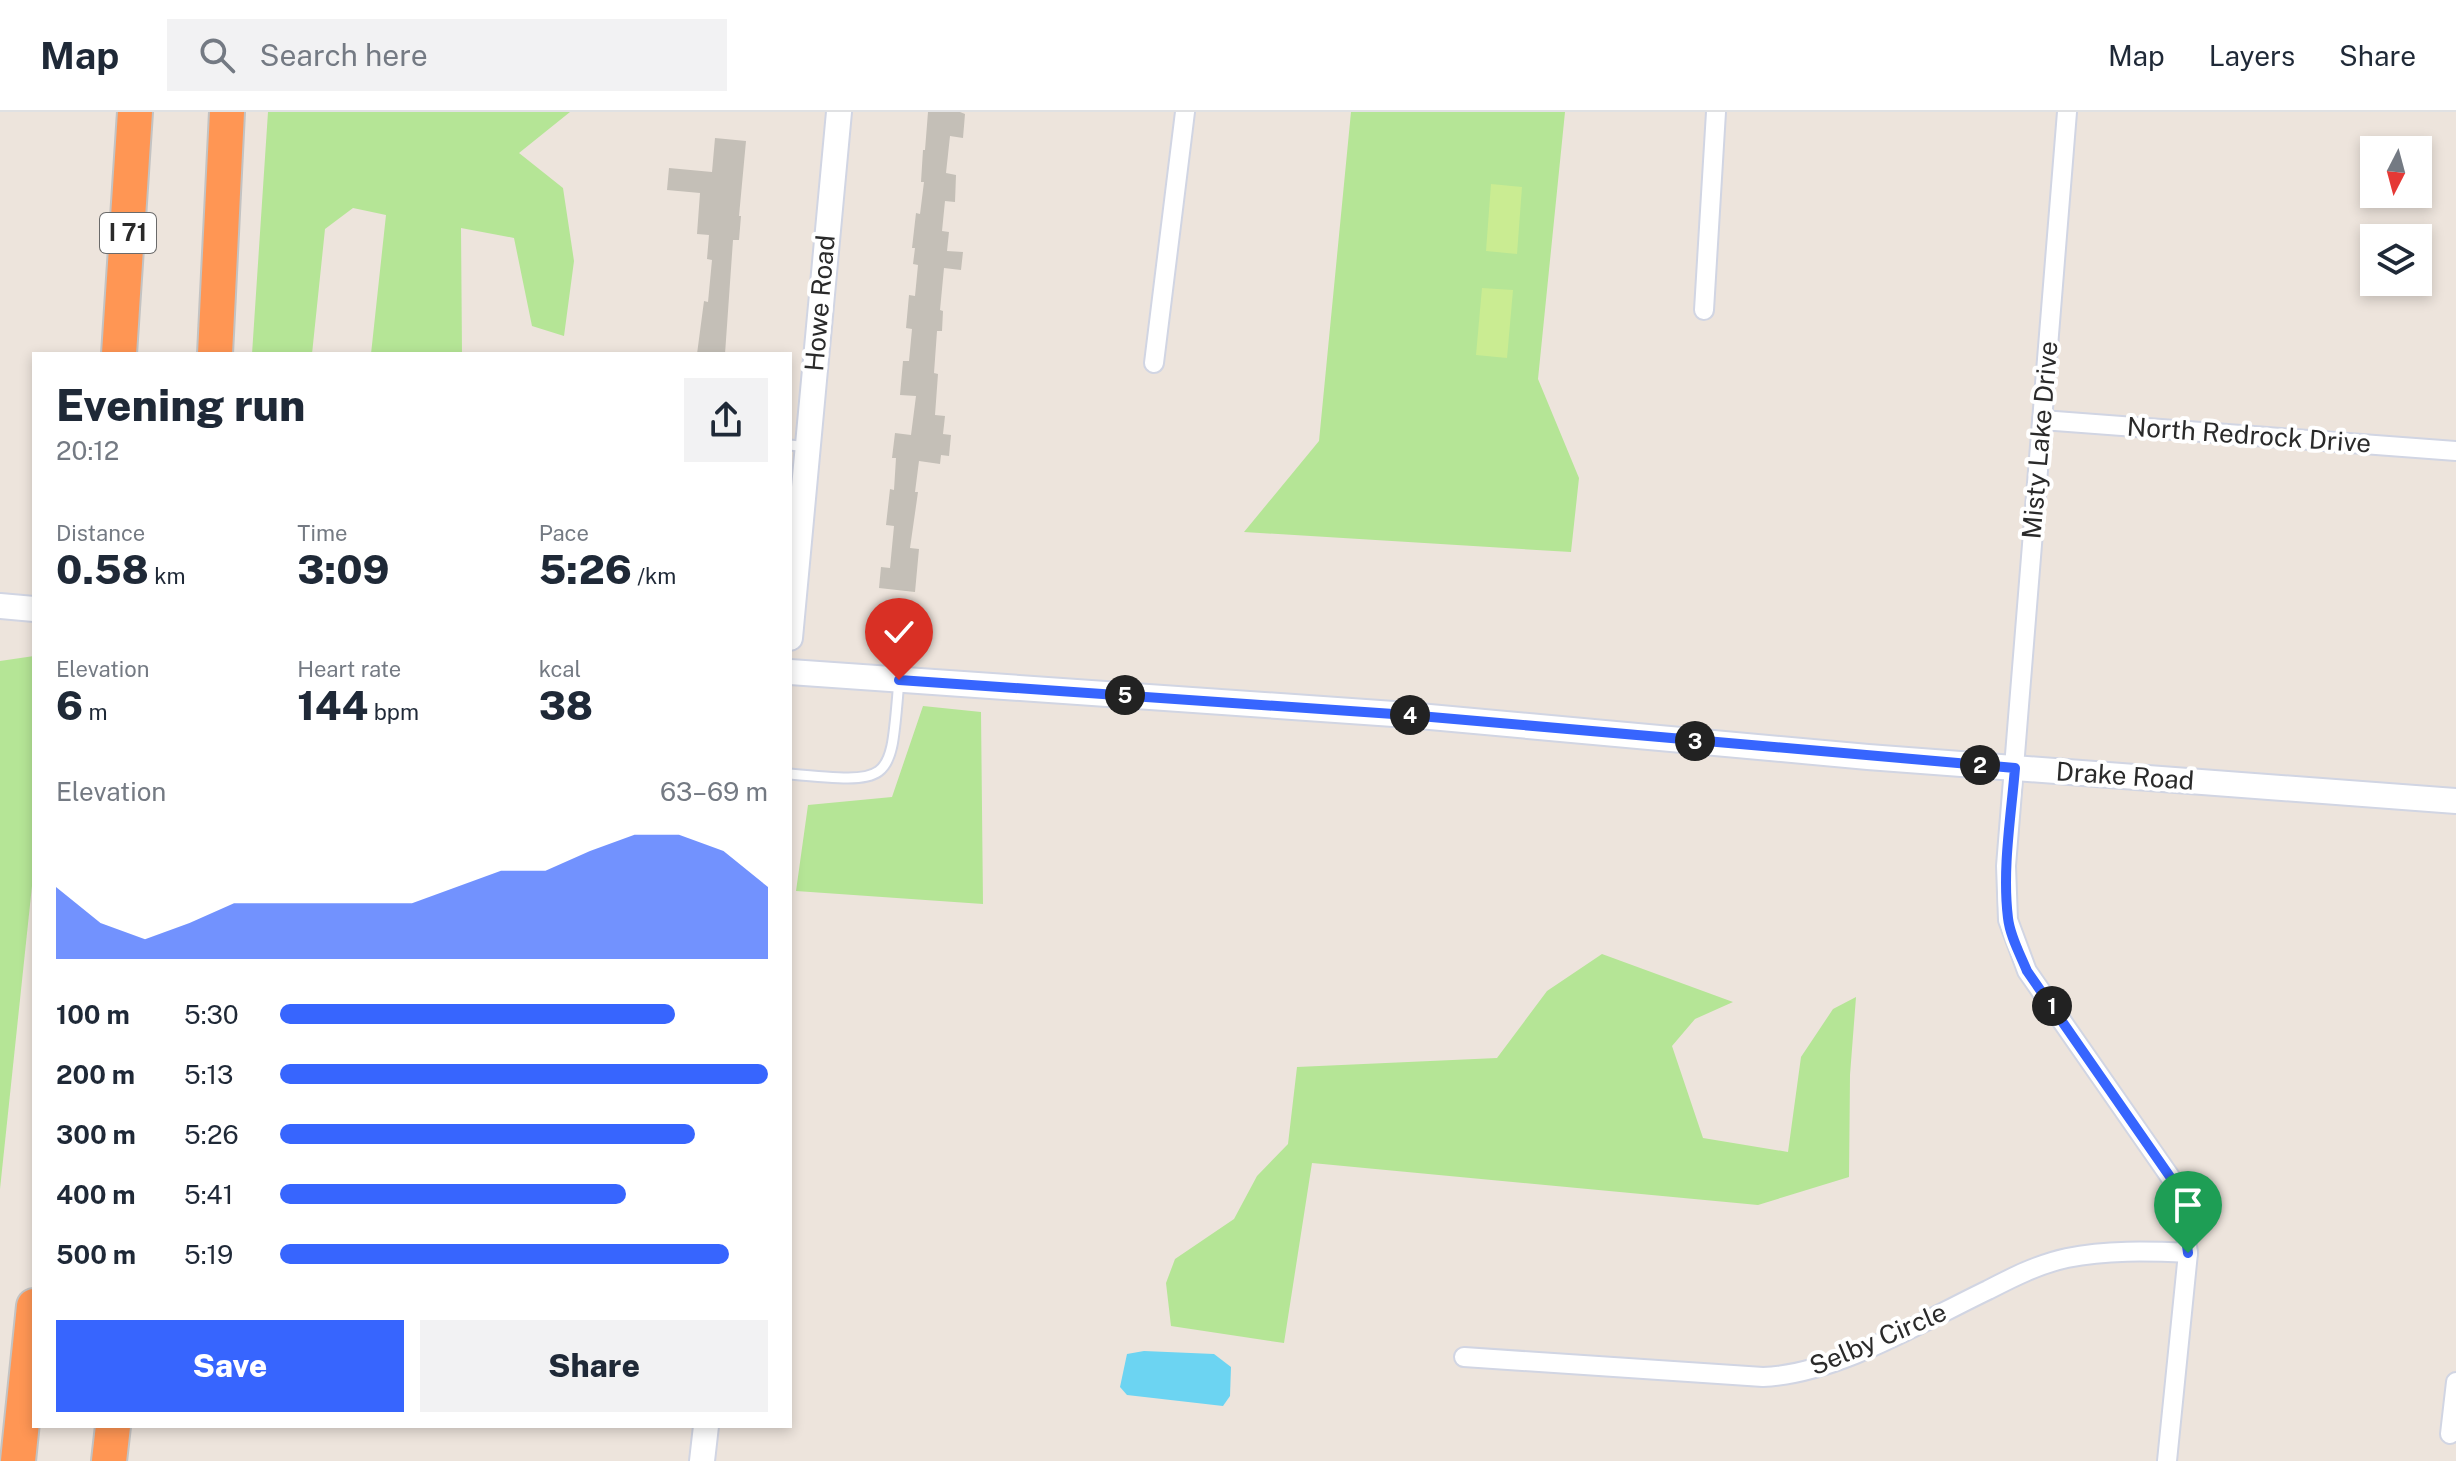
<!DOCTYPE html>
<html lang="en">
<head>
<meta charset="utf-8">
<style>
  :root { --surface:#fff; --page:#f2f2f3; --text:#1f2937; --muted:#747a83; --line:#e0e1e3; --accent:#3765fe }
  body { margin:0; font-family:"Public Sans",sans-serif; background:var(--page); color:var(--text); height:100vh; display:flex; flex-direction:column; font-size:30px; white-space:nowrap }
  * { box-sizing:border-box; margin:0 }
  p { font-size:26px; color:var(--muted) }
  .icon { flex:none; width:44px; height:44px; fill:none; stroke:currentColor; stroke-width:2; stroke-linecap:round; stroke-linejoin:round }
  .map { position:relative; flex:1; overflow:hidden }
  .details { position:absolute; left:32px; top:240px; width:760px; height:1076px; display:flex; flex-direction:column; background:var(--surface); border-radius:0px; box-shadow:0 4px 12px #0003 }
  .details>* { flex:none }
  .needle { width:52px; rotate:186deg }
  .tools { position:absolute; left:2360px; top:24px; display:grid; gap:16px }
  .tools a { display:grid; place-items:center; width:72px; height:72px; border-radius:0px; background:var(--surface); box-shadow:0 4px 12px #0003; font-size:40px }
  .pin { position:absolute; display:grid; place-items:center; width:68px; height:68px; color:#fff; margin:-82px -34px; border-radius:50% 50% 50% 0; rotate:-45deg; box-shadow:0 0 8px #0007 }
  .pin .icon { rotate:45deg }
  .km { position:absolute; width:40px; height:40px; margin:-20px; border-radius:50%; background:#222; color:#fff; font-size:22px; line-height:40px; text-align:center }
  .round { display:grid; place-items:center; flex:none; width:84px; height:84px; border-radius:0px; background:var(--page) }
  .headline { display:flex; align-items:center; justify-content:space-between; height:136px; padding:0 24px }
  h1 { font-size:44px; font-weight:800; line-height:60px }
  .metrics { display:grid; grid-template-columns:repeat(3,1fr); gap:12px; height:136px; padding:8px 24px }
  .metrics div { display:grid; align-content:center }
  .metrics b { font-size:40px; font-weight:800 }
  .metrics small { font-size:22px; font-weight:400 }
  .metrics p { font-size:22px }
  .chart { height:224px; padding:16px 24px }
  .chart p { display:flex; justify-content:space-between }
  .chart svg { width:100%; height:144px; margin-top:8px; fill:var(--accent); opacity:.7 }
  .cta { display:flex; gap:16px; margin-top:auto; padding:16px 24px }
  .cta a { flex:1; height:92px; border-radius:0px; background:var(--accent); color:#fff; font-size:32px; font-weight:800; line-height:92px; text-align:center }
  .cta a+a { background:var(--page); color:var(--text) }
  ul { padding:0 24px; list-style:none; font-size:26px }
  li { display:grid; grid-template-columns:128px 96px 1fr; align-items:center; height:60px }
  li i { height:20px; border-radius:10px; background:var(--accent) }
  header { display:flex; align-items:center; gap:48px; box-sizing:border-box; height:112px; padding:0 40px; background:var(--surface); border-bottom:2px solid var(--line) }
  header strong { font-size:38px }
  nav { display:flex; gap:44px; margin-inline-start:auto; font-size:28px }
  .search { width:560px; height:72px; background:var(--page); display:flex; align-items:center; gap:20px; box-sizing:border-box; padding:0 28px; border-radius:0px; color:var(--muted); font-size:30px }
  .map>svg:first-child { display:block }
  .green { fill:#b5e596 }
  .pitch { fill:#caec92 }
  .water { fill:#6cd4f2 }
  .building { fill:#c4bfb7 }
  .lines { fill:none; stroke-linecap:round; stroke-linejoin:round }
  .service-casing { stroke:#d1d5e3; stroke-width:13 }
  .minor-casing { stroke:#d1d5e3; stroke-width:22 }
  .tertiary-casing { stroke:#d1d5e3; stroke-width:28 }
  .motorway-casing { stroke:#c3c3c3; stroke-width:38 }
  .service { stroke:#fff; stroke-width:9 }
  .minor { stroke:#fff; stroke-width:18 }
  .tertiary { stroke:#fff; stroke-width:24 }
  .motorway { stroke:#ff9654; stroke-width:34 }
  .route-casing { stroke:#fff; stroke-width:16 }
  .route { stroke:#3765fe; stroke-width:10 }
  .labels { text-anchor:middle; stroke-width:8; stroke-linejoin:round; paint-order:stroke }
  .shield { fill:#fff; stroke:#6a6a6a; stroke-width:2 }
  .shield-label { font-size:24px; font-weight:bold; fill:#2a2a2a }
  .street-label { font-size:26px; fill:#2a2a2a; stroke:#fff }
</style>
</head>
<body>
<header>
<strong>Map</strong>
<div class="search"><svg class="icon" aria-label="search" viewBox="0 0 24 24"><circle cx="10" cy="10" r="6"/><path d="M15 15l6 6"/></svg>Search here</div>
<nav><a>Map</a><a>Layers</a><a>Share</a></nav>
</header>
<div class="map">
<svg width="2456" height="1349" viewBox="0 0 2456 1349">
  <rect width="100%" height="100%" fill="#ede4dc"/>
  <g class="green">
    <path d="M 268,0 L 570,0 L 519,41 L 563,76 L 574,149 L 564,224 L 532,214 L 514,126 L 461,116 L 462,242 L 371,242 L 386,103 L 353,96 L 325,117 L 312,242 L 252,242 Z"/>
    <path d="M 1351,0 L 1565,0 L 1538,267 L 1579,366 L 1571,440 L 1244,420 L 1319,329 Z"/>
    <path d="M 34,544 L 34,755 L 0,1077 L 0,549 Z"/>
    <path d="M 923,594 L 981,600 L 983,792 L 796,779 L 808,693 L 892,685 Z"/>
    <path d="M 1602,842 L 1733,890 L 1695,907 L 1672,934 L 1703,1026 L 1788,1040 L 1801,945 L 1833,897 L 1856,885 L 1850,963 L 1849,1065 L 1758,1093 L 1312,1051 L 1284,1231 L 1171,1214 L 1166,1171 L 1175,1147 L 1234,1107 L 1257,1064 L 1288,1032 L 1297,955 L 1497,946 L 1547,879 Z"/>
  </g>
  <g class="pitch">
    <path d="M 1491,72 L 1522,75 L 1517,142 L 1486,139 Z"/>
    <path d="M 1482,176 L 1513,178 L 1507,246 L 1476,243 Z"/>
  </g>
  <path class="water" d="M 1144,1239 L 1214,1242 L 1231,1255 L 1230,1284 L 1223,1294 L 1127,1283 L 1120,1275 L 1127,1242 Z"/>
  <g class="building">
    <path d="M 928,0 L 960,0 L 965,2 L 963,26 L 950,24 L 946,61 L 956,63 L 955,90 L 945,89 L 942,119 L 949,120 L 947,139 L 963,140 L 961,158 L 944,156 L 940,198 L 943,199 L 942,219 L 937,219 L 934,261 L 938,262 L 935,303 L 945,304 L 943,322 L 951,323 L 949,344 L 941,343 L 940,352 L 919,349 L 915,380 L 918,380 L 910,436 L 919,437 L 915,480 L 879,476 L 881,455 L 890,456 L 894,414 L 886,413 L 890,377 L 894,378 L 896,346 L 892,346 L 895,321 L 911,323 L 916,284 L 900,283 L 903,249 L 909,249 L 912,217 L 906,216 L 909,183 L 915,184 L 918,153 L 913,152 L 915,136 L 912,136 L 916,101 L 920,102 L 924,70 L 921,70 L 923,38 L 925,38 Z"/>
    <path d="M 715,26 L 746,29 L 739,104 L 741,104 L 739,128 L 733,128 L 725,242 L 697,242 L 704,189 L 708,190 L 712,148 L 707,147 L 709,123 L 697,122 L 700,81 L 667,78 L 669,56 L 712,60 Z"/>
  </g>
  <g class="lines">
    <defs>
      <g id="service">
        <path d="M 790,333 L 807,335"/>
        <path d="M 790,662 C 896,672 890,671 899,568"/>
      </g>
      <g id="minor">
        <path d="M 2067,0 L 2006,754 L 2008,808 L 2027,859 L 2173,1069 L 2182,1097 L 2188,1141 L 2167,1349"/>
        <path d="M 1704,198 L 1716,0"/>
        <path d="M 1154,251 L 1185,0"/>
        <path d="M 2042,308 L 2456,339"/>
        <path d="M 1464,1245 L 1763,1265 C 1837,1262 1921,1210 1988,1178 C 2013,1165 2039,1152 2067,1146 C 2106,1138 2148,1139 2188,1141"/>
        <path d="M 2450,1322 L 2456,1270"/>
      </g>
      <g id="tertiary">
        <path d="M 0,494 L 34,497"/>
        <path d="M 790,526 L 839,0"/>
        <path d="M 790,560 L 1408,603 L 1868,645 L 2456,689"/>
        <path d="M 702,1349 L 706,1314"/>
      </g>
      <g id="motorway">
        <path d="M 119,242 L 135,0"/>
        <path d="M 215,242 L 227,0"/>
        <path d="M 18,1349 L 34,1194"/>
        <path d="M 109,1349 L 113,1314"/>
      </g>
    </defs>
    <use href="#service" class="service-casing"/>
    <use href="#minor" class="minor-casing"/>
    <use href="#tertiary" class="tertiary-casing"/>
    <use href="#motorway" class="motorway-casing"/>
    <use href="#service" class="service"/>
    <use href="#minor" class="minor"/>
    <use href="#tertiary" class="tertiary"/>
    <use href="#motorway" class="motorway"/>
  </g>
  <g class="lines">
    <defs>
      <path id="route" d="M 899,568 L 1408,603 L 2015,656 C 2011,705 2002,757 2008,806 C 2010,824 2020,842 2027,859 L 2173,1069 L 2182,1097 L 2188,1141"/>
    </defs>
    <use href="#route" class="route-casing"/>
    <use href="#route" class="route"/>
  </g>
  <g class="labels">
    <rect class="shield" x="100" y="101" width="56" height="40" rx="6"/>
    <g class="shield-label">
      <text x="128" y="129">I 71</text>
    </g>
    <g class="street-label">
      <text transform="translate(820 191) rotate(-85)" y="9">Howe Road</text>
      <text transform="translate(2249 323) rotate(4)" y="9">North Redrock Drive</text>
      <text transform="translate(2040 328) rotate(-85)" y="9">Misty Lake Drive</text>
      <text transform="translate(2125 664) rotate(4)" y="9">Drake Road</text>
      <text transform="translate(1878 1227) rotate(-23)" y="9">Selby Circle</text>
    </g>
  </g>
</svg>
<div class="tools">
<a><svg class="needle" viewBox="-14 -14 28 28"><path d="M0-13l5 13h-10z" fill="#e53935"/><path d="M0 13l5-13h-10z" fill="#747a83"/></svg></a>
<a><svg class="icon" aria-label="layers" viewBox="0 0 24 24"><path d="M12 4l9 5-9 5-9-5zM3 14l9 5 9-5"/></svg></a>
</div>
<div class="pin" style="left:2188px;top:1141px;background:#1e9e55"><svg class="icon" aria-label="arrive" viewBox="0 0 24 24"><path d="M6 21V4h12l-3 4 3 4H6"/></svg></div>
<div class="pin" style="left:899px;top:568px;background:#d93025"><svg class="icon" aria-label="check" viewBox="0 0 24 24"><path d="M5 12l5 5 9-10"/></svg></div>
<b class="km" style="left:2052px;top:894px">1</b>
<b class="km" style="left:1980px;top:653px">2</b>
<b class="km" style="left:1695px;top:629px">3</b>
<b class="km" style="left:1410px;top:603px">4</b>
<b class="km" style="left:1125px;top:583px">5</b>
<section class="details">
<div class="headline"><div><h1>Evening run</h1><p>20:12</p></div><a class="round"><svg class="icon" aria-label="share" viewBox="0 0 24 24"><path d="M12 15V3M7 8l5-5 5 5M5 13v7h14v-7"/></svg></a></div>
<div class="metrics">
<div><p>Distance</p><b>0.58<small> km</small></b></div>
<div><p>Time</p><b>3:09</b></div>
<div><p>Pace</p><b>5:26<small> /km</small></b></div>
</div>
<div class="metrics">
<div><p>Elevation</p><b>6<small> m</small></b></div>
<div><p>Heart rate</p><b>144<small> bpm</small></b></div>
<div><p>kcal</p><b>38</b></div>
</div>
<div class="chart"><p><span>Elevation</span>63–69 m</p>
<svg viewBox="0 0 160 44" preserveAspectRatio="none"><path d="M0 44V22L10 33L20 38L30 33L40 27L50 27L60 27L70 27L80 27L90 22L100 17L110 17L120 11L130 6L140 6L150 11L160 22V44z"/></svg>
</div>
<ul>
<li><b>100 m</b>5:30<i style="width:81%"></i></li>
<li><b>200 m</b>5:13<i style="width:100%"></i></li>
<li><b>300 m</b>5:26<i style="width:85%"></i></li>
<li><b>400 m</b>5:41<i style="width:71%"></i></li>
<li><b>500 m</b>5:19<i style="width:92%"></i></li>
</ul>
<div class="cta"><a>Save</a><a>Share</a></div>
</section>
</div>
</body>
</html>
